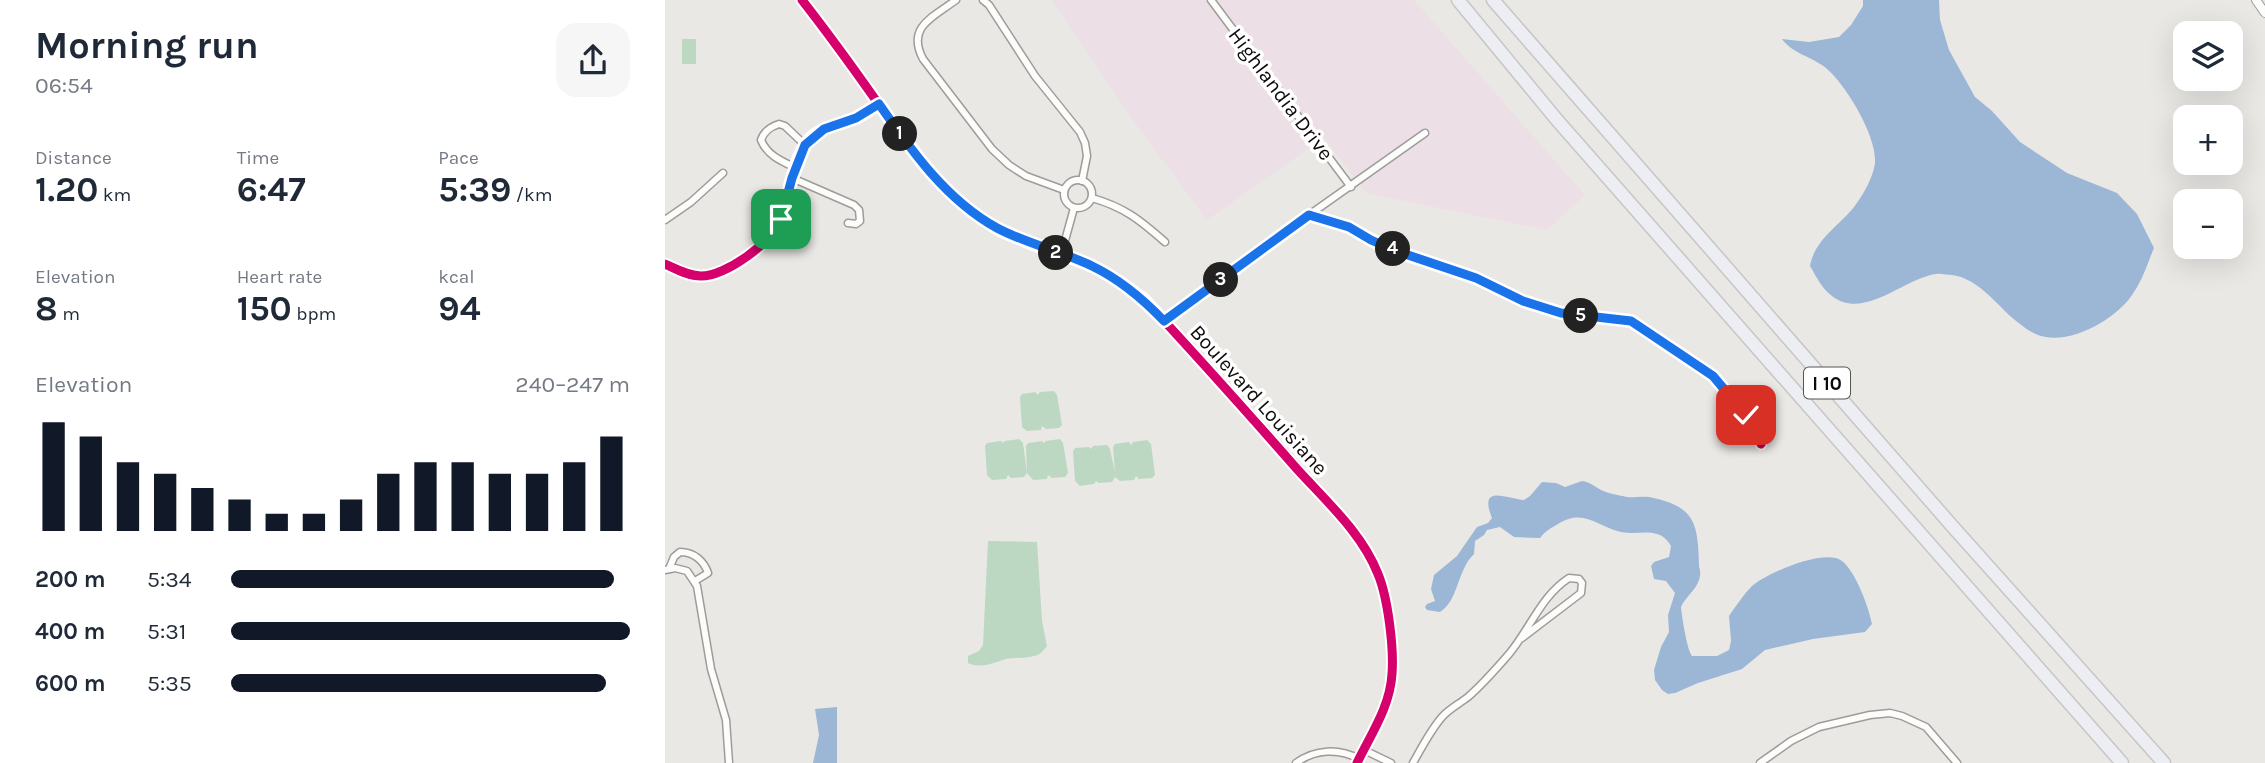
<!DOCTYPE html>
<html lang="en">
<head>
<meta charset="utf-8">
<style>
  :root { --surface:#fff; --page:#f6f6f7; --text:#1f2937; --muted:#747a83; --accent:#111827 }
  body { margin:0; font-family:Karla,sans-serif; background:var(--page); color:var(--text); height:100vh; display:flex; flex-direction:column; font-size:26px; white-space:nowrap }
  * { box-sizing:border-box; margin:0 }
  p { font-size:23px; color:var(--muted) }
  .icon { flex:none; width:38px; height:38px; fill:none; stroke:currentColor; stroke-width:2; stroke-linecap:round; stroke-linejoin:round }
  .map { position:relative; flex:1; overflow:hidden }
  .side { display:flex; flex-direction:column; background:var(--surface); width:665px }
  .side>* { flex:none }
  .fabs { position:absolute; left:1508px; top:21px; display:grid; gap:14px }
  .fabs a { display:grid; place-items:center; width:70px; height:70px; border-radius:14px; background:var(--surface); box-shadow:0 7px 28px #0002; font-size:35px }
  .pin { position:absolute; display:grid; place-items:center; width:60px; height:60px; color:#fff; margin:-30px; border-radius:14px; box-shadow:0 4px 10px #0006 }
  .km { position:absolute; width:35px; height:35px; margin:-18px; border-radius:50%; background:#222; color:#fff; font-size:19px; line-height:35px; text-align:center }
  .round { display:grid; place-items:center; flex:none; width:74px; height:74px; border-radius:21px; background:var(--page) }
  .headline { display:flex; align-items:center; justify-content:space-between; height:119px; padding:0 35px }
  h1 { font-size:38px; font-weight:700; line-height:52px }
  .figures { display:grid; grid-template-columns:repeat(3,1fr); gap:10px; height:119px; padding:7px 35px }
  .figures div { display:grid; align-content:center }
  .figures b { font-size:35px; font-weight:700 }
  .figures small { font-size:19px; font-weight:400 }
  .figures p { font-size:19px }
  .chart { height:196px; padding:14px 35px }
  .chart p { display:flex; justify-content:space-between }
  .chart svg { width:100%; height:126px; margin-top:7px; stroke:var(--accent); stroke-width:6 }
  ul { padding:0 35px; list-style:none; font-size:23px }
  li { display:grid; grid-template-columns:112px 84px 1fr; align-items:center; height:52px }
  li i { height:18px; border-radius:9px; background:var(--accent) }
  main { display:flex; flex:1; min-height:0 }
  .map>svg:first-child { display:block }
  .commercial { fill:#ecdfe6 }
  .green { fill:#bcd8c2 }
  .water { fill:#9cb6d6 }
  .lines { fill:none; stroke-linecap:round; stroke-linejoin:round }
  .minor-casing { stroke:#9e9c9a; stroke-width:9 }
  .tertiary-casing { stroke:#9e9c9a; stroke-width:10 }
  .motorway-casing { stroke:#c7c6c4; stroke-width:15 }
  .minor { stroke:#fcfcfb; stroke-width:6 }
  .tertiary { stroke:#fcfcfb; stroke-width:8 }
  .motorway { stroke:#edeef3; stroke-width:12 }
  .cycleway-casing { stroke:#fff; stroke-width:13 }
  .cycleway { stroke:#d6006c; stroke-width:9 }
  .route-casing { stroke:#fff; stroke-width:14 }
  .route { stroke:#1a73e8; stroke-width:9 }
  .labels { text-anchor:middle; stroke-width:7; stroke-linejoin:round; paint-order:stroke }
  .shield { fill:#fff; stroke:#555453; stroke-width:2 }
  .shield-label { font-size:19px; font-weight:bold; fill:#0c0b09 }
  .street-label { font-size:21px; fill:#0c0b09; stroke:#fff }
</style>
</head>
<body>
<main>
<section class="side">
<div class="headline"><div><h1>Morning run</h1><p>06:54</p></div><a class="round"><svg class="icon" aria-label="share" viewBox="0 0 24 24"><path d="M12 15V3M7 8l5-5 5 5M5 13v7h14v-7"/></svg></a></div>
<div class="figures">
<div><p>Distance</p><b>1.20<small> km</small></b></div>
<div><p>Time</p><b>6:47</b></div>
<div><p>Pace</p><b>5:39<small> /km</small></b></div>
</div>
<div class="figures">
<div><p>Elevation</p><b>8<small> m</small></b></div>
<div><p>Heart rate</p><b>150<small> bpm</small></b></div>
<div><p>kcal</p><b>94</b></div>
</div>
<div class="chart"><p><span>Elevation</span>240–247 m</p>
<svg viewBox="0 0 160 44" preserveAspectRatio="none"><path d="M5 44V6M15 44V11M25 44V20M35 44V24M45 44V29M55 44V33M65 44V38M75 44V38M85 44V33M95 44V24M105 44V20M115 44V20M125 44V24M135 44V24M145 44V20M155 44V11"/></svg>
</div>
<ul>
<li><b>200 m</b>5:34<i style="width:96%"></i></li>
<li><b>400 m</b>5:31<i style="width:100%"></i></li>
<li><b>600 m</b>5:35<i style="width:94%"></i></li>
</ul>
</section>
<div class="map">
<svg width="1600" height="763" viewBox="0 0 1600 763">
  <rect width="100%" height="100%" fill="#eae8e5"/>
  <path class="commercial" d="M 386,0 L 749,0 L 920,195 L 882,230 L 701,193 L 659,138 L 542,220 L 472,126 Z"/>
  <g class="green">
    <rect x="17" y="39" width="14" height="25"/>
    <path d="M 389,391 L 392,395 L 397,425 L 394,428 L 381,429 L 377,426 L 376,430 L 362,431 L 357,427 L 355,397 L 357,394 L 370,392 L 373,395 L 375,392 Z"/>
    <path d="M 354,439 L 358,443 L 362,473 L 361,446 L 363,443 L 377,441 L 379,443 L 381,441 L 395,439 L 398,443 L 403,473 L 400,477 L 387,478 L 383,475 L 382,479 L 368,480 L 362,473 L 359,477 L 346,478 L 343,475 L 341,479 L 327,480 L 322,475 L 320,446 L 322,443 L 336,441 L 338,443 L 340,441 Z"/>
    <path d="M 482,440 L 486,444 L 490,475 L 487,478 L 474,479 L 471,476 L 469,480 L 455,481 L 450,477 L 447,482 L 434,483 L 431,481 L 429,484 L 415,486 L 410,481 L 408,451 L 410,448 L 424,447 L 426,449 L 428,446 L 442,445 L 445,449 L 450,473 L 448,447 L 450,444 L 464,442 L 466,445 L 468,442 Z"/>
    <path d="M 323,541 L 372,542 L 377,621 L 382,646 C 378,651 375,655 369,656 C 360,659 350,657 341,659 C 328,663 316,669 303,663 L 303,656 L 314,651 L 318,645 Z"/>
  </g>
  <g class="water">
    <path d="M 1198,0 L 1274,0 L 1275,20 L 1284,50 L 1310,97 L 1327,111 L 1355,142 L 1402,173 L 1452,193 L 1472,214 L 1489,248 C 1483,262 1478,279 1469,292 C 1454,318 1404,347 1373,335 C 1367,333 1360,328 1355,324 C 1333,308 1316,279 1287,275 C 1282,275 1275,273 1271,274 C 1239,278 1199,321 1167,296 C 1157,289 1151,276 1145,266 C 1150,239 1173,227 1189,207 C 1198,195 1208,178 1210,163 C 1212,136 1181,85 1161,68 C 1146,56 1128,54 1117,39 L 1144,42 L 1174,37 L 1186,25 L 1198,6 Z"/>
    <path d="M 917,481 C 925,482 929,486 936,490 C 944,494 954,495 962,497 C 969,498 976,496 984,497 C 1029,506 1033,521 1034,565 C 1034,568 1036,572 1035,575 C 1034,588 1021,596 1016,607 C 1017,617 1022,650 1027,656 L 1052,656 L 1064,650 L 1066,641 L 1064,616 C 1071,606 1078,595 1087,586 C 1102,573 1160,548 1177,561 C 1191,572 1204,608 1207,624 L 1200,632 L 1148,639 L 1100,650 L 1077,669 L 1033,683 L 1010,693 L 1003,694 L 997,690 L 990,680 L 989,670 L 996,647 L 1004,632 L 1003,615 L 1010,593 L 1001,581 L 989,579 L 986,566 L 989,562 L 1004,557 L 1006,546 C 994,525 974,536 956,532 C 931,526 919,508 893,524 C 886,528 880,531 875,538 L 849,537 L 835,527 L 822,530 L 819,535 L 810,541 L 809,554 C 792,570 794,600 775,612 L 762,610 L 760,607 L 762,604 L 770,601 L 766,589 L 769,575 L 792,556 L 812,527 L 823,523 L 827,518 C 813,483 842,499 859,500 L 865,496 L 877,482 L 891,483 L 900,487 Z"/>
    <path d="M 172,707 L 172,763 L 148,763 L 154,735 L 150,709 Z"/>
  </g>
  <g class="lines">
    <defs>
      <g id="minor">
        <path d="M 137,0 C 162,32 186,65 210,99 C 244,147 278,196 329,227 C 359,244 392,252 424,265 C 443,273 461,286 478,298 C 530,354 581,411 632,469 C 661,501 697,533 713,574 C 723,598 729,648 727,674 C 725,707 706,734 692,763"/>
        <path d="M 291,0 C 268,17 241,27 258,59 L 327,149 L 344,165 L 361,176 L 399,190"/>
        <path d="M 318,0 L 324,5 L 370,76 L 415,132 L 420,143 L 422,156 L 417,181"/>
        <path d="M 546,0 L 686,187"/>
        <path d="M 131,168 C 116,161 102,155 96,140 C 99,131 105,127 114,124 L 120,126 L 140,145"/>
        <path d="M 127,178 L 189,205 L 194,210 L 195,221 L 191,224 L 183,223"/>
        <circle cx="413" cy="194" r="14"/>
        <path d="M 427,198 C 459,207 475,220 500,242"/>
        <path d="M 644,215 L 684,227 L 706,240 L 731,251 L 811,278 L 858,301 L 896,313 L 966,321 L 1048,376 L 1081,415 L 1096,444"/>
        <path d="M 0,220 L 26,202 L 58,173"/>
        <path d="M 396,255 L 409,208"/>
        <path d="M 0,264 C 11,269 23,276 36,276 C 61,276 108,242 116,219 C 125,195 126,168 139,146 C 150,127 173,126 191,118 C 199,115 206,109 214,104"/>
        <path d="M 499,321 L 644,215 L 760,133"/>
        <path d="M 4,569 L 9,557 L 15,552 C 29,552 39,561 43,573 L 30,581"/>
        <path d="M 0,570 L 10,568 L 22,571 L 32,586 L 46,669 L 61,720 L 64,763"/>
        <path d="M 699,750 L 726,763"/>
        <path d="M 631,763 C 650,749 674,748 694,759"/>
        <path d="M 748,763 C 757,747 765,731 777,717 C 784,709 794,704 803,697 C 818,684 831,669 844,654 C 865,629 876,596 904,578 L 914,579 L 917,583 L 916,593 L 857,638"/>
        <path d="M 1095,763 L 1126,741 L 1154,727 L 1205,715 L 1225,713 L 1237,716 L 1261,727 L 1292,763"/>
      </g>
      <path id="tertiary" d="M 1591,0 L 1600,13"/>
      <g id="motorway">
        <path d="M 793,0 L 892,120 L 1457,763"/>
        <path d="M 828,0 L 1288,527 L 1499,763"/>
      </g>
    </defs>
    <use href="#minor" class="minor-casing"/>
    <use href="#tertiary" class="tertiary-casing"/>
    <use href="#motorway" class="motorway-casing"/>
    <use href="#minor" class="minor"/>
    <use href="#tertiary" class="tertiary"/>
    <use href="#motorway" class="motorway"/>
    <defs>
      <g id="cycleway">
        <path d="M 137,0 C 162,32 186,65 210,99 C 244,147 278,196 329,227 C 359,244 392,252 424,265 C 443,273 461,286 478,298 C 530,354 581,411 632,469 C 661,501 697,533 713,574 C 723,598 729,648 727,674 C 725,707 706,734 692,763"/>
        <path d="M 644,215 L 684,227 L 706,240 L 731,251 L 811,278 L 858,301 L 896,313 L 966,321 L 1048,376 L 1081,415 L 1096,444"/>
        <path d="M 0,264 C 11,269 23,276 36,276 C 61,276 108,242 116,219 C 125,195 126,168 139,146 C 150,127 173,126 191,118 C 199,115 206,109 214,104"/>
      </g>
    </defs>
    <use href="#cycleway" class="cycleway-casing"/>
    <use href="#cycleway" class="cycleway"/>
  </g>
  <g class="lines">
    <defs>
      <path id="route" d="M 116,219 L 127,178 L 140,145 L 159,129 L 191,118 L 214,104 C 246,150 281,200 332,228 C 362,244 396,251 427,266 C 456,280 478,299 499,321 L 644,215 L 684,227 L 706,240 L 731,251 L 811,278 L 858,301 L 896,313 L 966,321 L 1048,376 L 1081,415"/>
    </defs>
    <use href="#route" class="route-casing"/>
    <use href="#route" class="route"/>
  </g>
  <g class="labels">
    <rect class="shield" x="1139" y="367.5" width="46" height="31" rx="5"/>
    <g class="shield-label">
      <text x="1162" y="390">I 10</text>
    </g>
    <g class="street-label">
      <text transform="translate(616 94) rotate(53)" y="7">Highlandia Drive</text>
      <text transform="translate(594 400) rotate(48)" y="7">Boulevard Louisiane</text>
    </g>
  </g>
</svg>
<div class="fabs">
<a><svg class="icon" aria-label="layers" viewBox="0 0 24 24"><path d="M12 4l9 5-9 5-9-5zM3 14l9 5 9-5"/></svg></a>
<a>+</a>
<a>−</a>
</div>
<div class="pin" style="left:116px;top:219px;background:#1e9e55"><svg class="icon" aria-label="arrive" viewBox="0 0 24 24"><path d="M6 21V4h12l-3 4 3 4H6"/></svg></div>
<div class="pin" style="left:1081px;top:415px;background:#d93025"><svg class="icon" aria-label="check" viewBox="0 0 24 24"><path d="M5 12l5 5 9-10"/></svg></div>
<b class="km" style="left:235px;top:134px">1</b>
<b class="km" style="left:391px;top:253px">2</b>
<b class="km" style="left:556px;top:280px">3</b>
<b class="km" style="left:728px;top:249px">4</b>
<b class="km" style="left:916px;top:316px">5</b>
</div>
</main>
</body>
</html>
